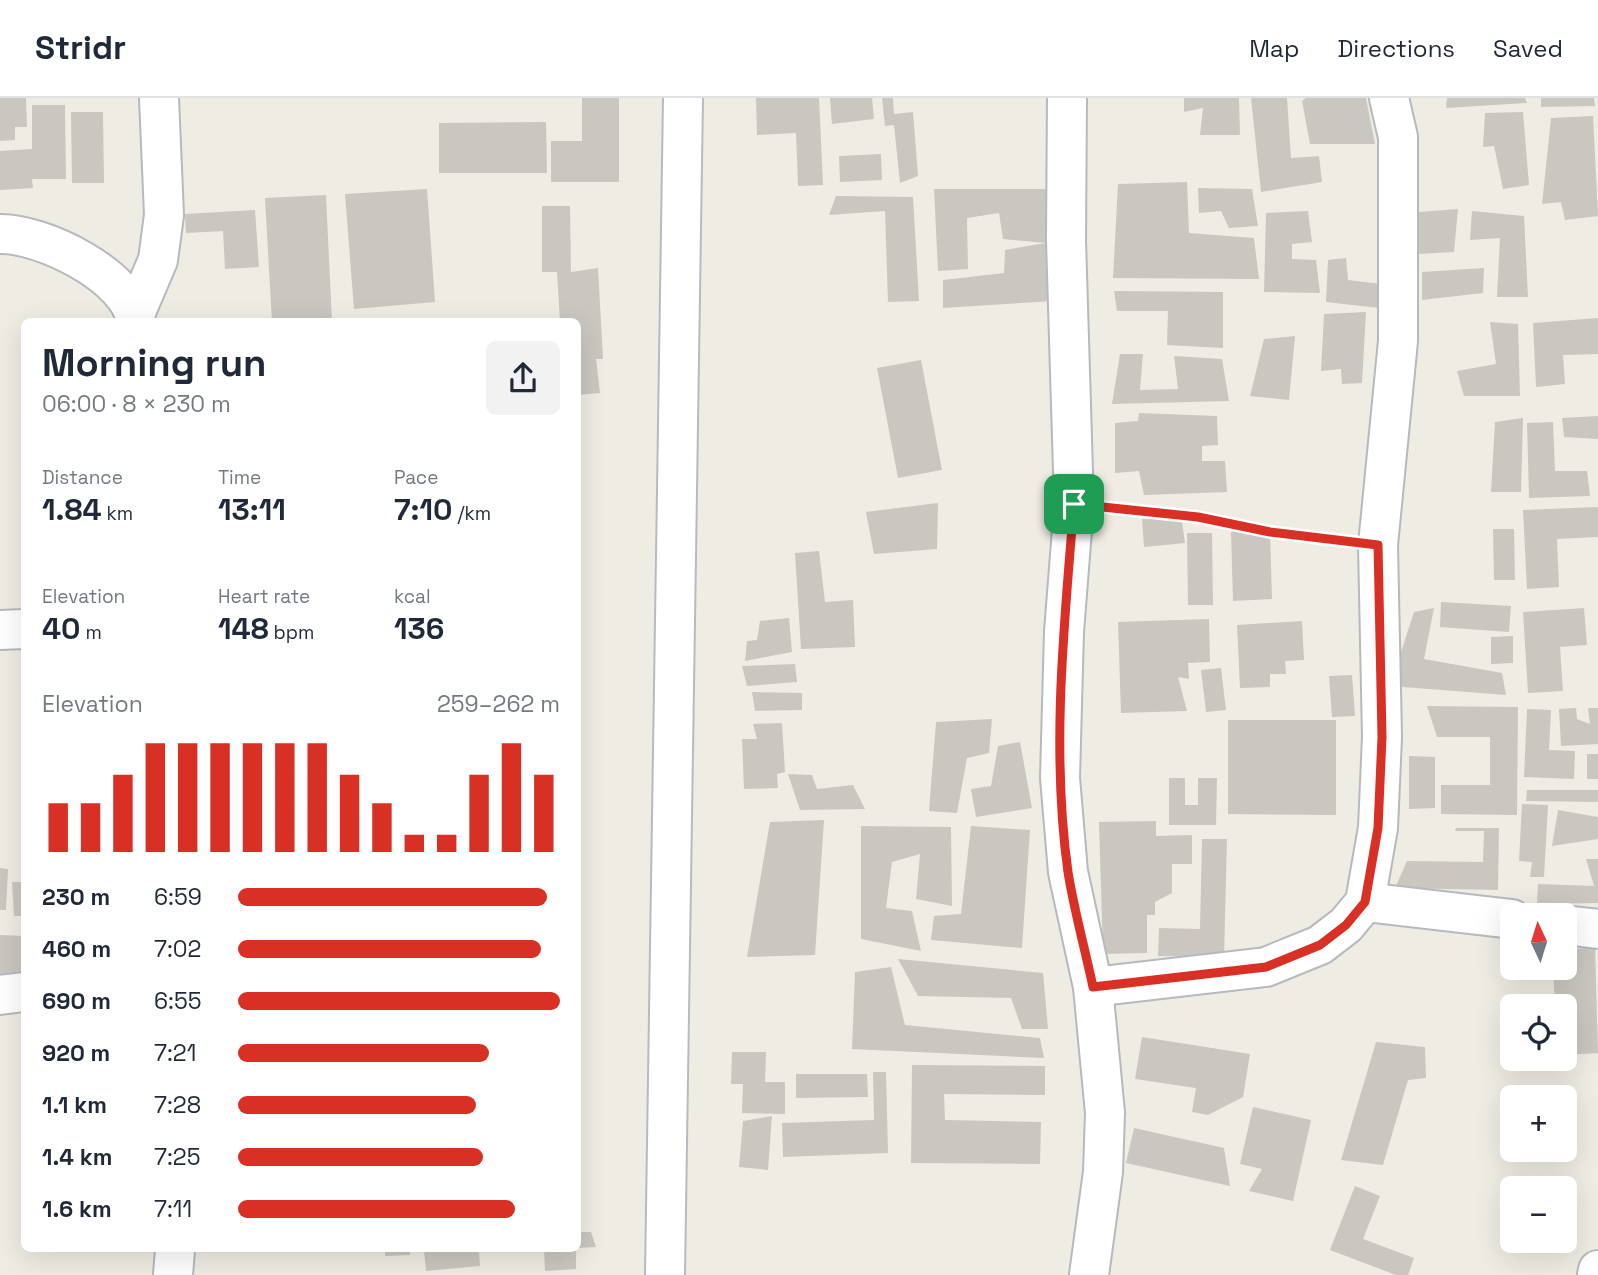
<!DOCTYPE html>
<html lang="en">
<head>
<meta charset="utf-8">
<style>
  :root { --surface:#fff; --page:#f2f2f3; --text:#1f2937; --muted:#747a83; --line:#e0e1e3; --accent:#d93025 }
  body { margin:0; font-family:"Space Grotesk",sans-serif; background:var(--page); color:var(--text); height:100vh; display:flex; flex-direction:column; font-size:26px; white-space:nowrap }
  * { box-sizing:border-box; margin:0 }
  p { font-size:23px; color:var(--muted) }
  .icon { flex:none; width:38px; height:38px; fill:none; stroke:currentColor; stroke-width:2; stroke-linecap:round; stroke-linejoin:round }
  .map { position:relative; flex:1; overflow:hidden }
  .sheet { position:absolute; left:21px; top:220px; width:560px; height:934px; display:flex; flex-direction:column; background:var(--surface); border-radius:10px; box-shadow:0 7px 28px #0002 }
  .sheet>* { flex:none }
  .needle { width:46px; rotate:356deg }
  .fabs { position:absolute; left:1500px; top:805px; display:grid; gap:14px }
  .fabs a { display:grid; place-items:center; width:77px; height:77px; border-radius:10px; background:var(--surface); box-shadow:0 7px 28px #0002; font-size:35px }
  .pin { position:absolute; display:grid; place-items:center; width:60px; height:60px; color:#fff; margin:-30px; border-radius:14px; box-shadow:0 4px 10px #0006 }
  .round { display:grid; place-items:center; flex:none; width:74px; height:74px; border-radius:10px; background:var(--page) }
  .summary { display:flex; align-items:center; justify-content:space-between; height:119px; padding:0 21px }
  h1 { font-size:38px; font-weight:600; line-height:52px }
  .figures { display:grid; grid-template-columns:repeat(3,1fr); gap:10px; height:119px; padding:7px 21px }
  .figures div { display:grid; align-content:center }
  .figures b { font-size:30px; font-weight:600 }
  .figures small { font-size:19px; font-weight:400 }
  .figures p { font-size:19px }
  .chart { height:196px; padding:14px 21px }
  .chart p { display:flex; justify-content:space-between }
  .chart svg { width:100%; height:126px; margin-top:7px; stroke:var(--accent); stroke-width:6 }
  ul { padding:0 21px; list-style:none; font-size:23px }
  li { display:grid; grid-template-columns:112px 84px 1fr; align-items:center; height:52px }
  li i { height:18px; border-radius:9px; background:var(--accent) }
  header { display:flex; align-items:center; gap:42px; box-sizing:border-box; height:98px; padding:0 35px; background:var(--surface); border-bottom:2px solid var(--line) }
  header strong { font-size:33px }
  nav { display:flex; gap:38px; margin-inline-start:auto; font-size:24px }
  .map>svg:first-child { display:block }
  .building { fill:#cac7c0 }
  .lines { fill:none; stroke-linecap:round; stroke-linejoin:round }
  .street-casing { stroke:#b6b9be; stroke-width:42 }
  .secondary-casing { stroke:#b7bac0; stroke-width:42 }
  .path { stroke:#96c6a3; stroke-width:4.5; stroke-dasharray:7 3.5; stroke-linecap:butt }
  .street { stroke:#fff; stroke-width:38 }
  .secondary { stroke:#fff; stroke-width:38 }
  .route-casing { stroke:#fff; stroke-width:14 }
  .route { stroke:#d93025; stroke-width:9 }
</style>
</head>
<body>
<header>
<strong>Stridr</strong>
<nav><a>Map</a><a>Directions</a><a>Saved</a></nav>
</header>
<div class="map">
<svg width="1598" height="1177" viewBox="0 0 1598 1177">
  <rect width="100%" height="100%" fill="#efece3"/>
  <g class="building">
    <path d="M 0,0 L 26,0 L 27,29 L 15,29 L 15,42 L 0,43 Z"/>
    <path d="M 582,0 L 619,0 L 619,84 L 551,84 L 551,43 L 582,43 Z"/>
    <path d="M 756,0 L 819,0 L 823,87 L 798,88 L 796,35 L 757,37 Z"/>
    <path d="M 830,0 L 872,0 L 874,21 L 832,26 Z"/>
    <path d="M 882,0 L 893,0 L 894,16 L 913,14 L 918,78 L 900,85 L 894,27 L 885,28 Z"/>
    <path d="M 1184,0 L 1239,0 L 1240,37 L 1200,37 L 1203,10 L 1184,14 Z"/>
    <path d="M 1251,0 L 1287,0 L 1291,60 L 1319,58 L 1322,84 L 1261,94 Z"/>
    <path d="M 1306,0 L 1366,0 L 1375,46 L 1310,46 L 1302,3 Z"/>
    <path d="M 1447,0 L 1525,0 L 1527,5 L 1446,10 Z"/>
    <path d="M 1541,0 L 1594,0 L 1595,8 L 1541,9 Z"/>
    <path d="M 32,7 L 65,7 L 66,81 L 32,81 L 33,90 L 0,92 L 0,53 L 32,51 Z"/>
    <path d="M 71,14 L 103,14 L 104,85 L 72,85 Z"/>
    <path d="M 1523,14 L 1529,87 L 1503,91 L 1494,48 L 1483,49 L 1485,15 Z"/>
    <path d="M 1593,18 L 1598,118 L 1565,122 L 1561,104 L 1542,106 L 1551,20 Z"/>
    <path d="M 546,24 L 547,75 L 439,75 L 439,25 Z"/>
    <path d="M 881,56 L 882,82 L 840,84 L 839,58 Z"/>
    <path d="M 1187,84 L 1189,135 L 1254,140 L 1259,181 L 1113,180 L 1118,86 Z"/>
    <path d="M 1198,90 L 1252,91 L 1258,128 L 1229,130 L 1221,113 L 1199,115 Z"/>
    <path d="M 427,91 L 435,204 L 354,211 L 345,96 Z"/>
    <path d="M 934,91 L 1047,91 L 1046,145 L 1052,203 L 943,210 L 943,182 L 1004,175 L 1005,152 L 1046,145 L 1003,141 L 999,115 L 967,120 L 968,171 L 938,173 Z"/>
    <path d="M 326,97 L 332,224 L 272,224 L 265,100 Z"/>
    <path d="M 836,98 L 913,99 L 919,203 L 888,204 L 885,113 L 829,117 Z"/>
    <path d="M 542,108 L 570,108 L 571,174 L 598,170 L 603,261 L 596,261 L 600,295 L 578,297 L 578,224 L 560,224 L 557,174 L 542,174 Z"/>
    <path d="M 1458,111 L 1454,154 L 1418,156 L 1419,114 Z"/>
    <path d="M 255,112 L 259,169 L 225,171 L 223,133 L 186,135 L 185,116 Z"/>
    <path d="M 1308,113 L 1312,144 L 1292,146 L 1292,161 L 1316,162 L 1320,195 L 1264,194 L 1266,115 Z"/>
    <path d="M 1472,113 L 1524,118 L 1528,199 L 1497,199 L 1500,140 L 1470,142 Z"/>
    <path d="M 1346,160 L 1348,182 L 1381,186 L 1388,211 L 1326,204 L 1328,162 Z"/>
    <path d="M 1484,170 L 1483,195 L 1422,202 L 1422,174 Z"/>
    <path d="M 1114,193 L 1223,194 L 1223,250 L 1167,247 L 1168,213 L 1117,213 Z"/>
    <path d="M 1366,214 L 1362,285 L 1342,286 L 1341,271 L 1321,273 L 1324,216 Z"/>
    <path d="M 1598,220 L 1598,256 L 1563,257 L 1565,286 L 1536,289 L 1533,225 Z"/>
    <path d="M 1490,224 L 1518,226 L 1520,298 L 1464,298 L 1457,273 L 1496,266 Z"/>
    <path d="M 1295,238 L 1289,302 L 1250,298 L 1264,241 Z"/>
    <path d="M 1120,256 L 1143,256 L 1140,292 L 1178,291 L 1174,258 L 1222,261 L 1229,303 L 1112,306 Z"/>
    <path d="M 921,262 L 942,372 L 898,380 L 877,270 Z"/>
    <path d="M 1139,315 L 1217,318 L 1218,347 L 1202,348 L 1202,363 L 1225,363 L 1227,394 L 1144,397 L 1139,373 L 1115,375 L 1115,325 L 1138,323 Z"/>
    <path d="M 1598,318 L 1598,341 L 1564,339 L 1562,320 Z"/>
    <path d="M 1523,320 L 1521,394 L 1491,394 L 1495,324 Z"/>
    <path d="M 1553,324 L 1555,373 L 1587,373 L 1590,398 L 1529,400 L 1527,325 Z"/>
    <path d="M 938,405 L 937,451 L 874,456 L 866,414 Z"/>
    <path d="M 1598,409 L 1598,439 L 1557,441 L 1559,489 L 1527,491 L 1523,412 Z"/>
    <path d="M 1181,417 L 1185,445 L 1144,449 L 1142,421 Z"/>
    <path d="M 1493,431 L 1514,431 L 1515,482 L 1494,482 Z"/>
    <path d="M 1231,434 L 1270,434 L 1272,501 L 1233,503 Z"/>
    <path d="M 1187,435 L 1212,435 L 1213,507 L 1188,507 Z"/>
    <path d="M 819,453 L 825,504 L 853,502 L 855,549 L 801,551 L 795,455 Z"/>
    <path d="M 1441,504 L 1511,508 L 1509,534 L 1440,529 Z"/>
    <path d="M 1434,510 L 1424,561 L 1502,575 L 1506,597 L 1390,588 L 1414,514 Z"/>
    <path d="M 1584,510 L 1587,547 L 1560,549 L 1563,593 L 1528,595 L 1523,514 Z"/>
    <path d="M 789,520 L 792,554 L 745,563 L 747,543 L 757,542 L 760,523 Z"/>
    <path d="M 1209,521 L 1210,564 L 1188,565 L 1189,581 L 1178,579 L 1187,613 L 1121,615 L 1118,524 Z"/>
    <path d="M 1302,523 L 1304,562 L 1285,563 L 1286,576 L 1270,576 L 1270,589 L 1240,590 L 1237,527 Z"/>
    <path d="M 1513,538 L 1513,565 L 1491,566 L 1491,539 Z"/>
    <path d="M 795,566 L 797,584 L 747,588 L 742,568 Z"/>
    <path d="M 1221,570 L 1226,612 L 1206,614 L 1201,572 Z"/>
    <path d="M 1352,577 L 1355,618 L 1332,619 L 1329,578 Z"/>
    <path d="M 752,594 L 802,595 L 802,612 L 755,613 Z"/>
    <path d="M 1427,608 L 1518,609 L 1517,717 L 1441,716 L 1441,687 L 1490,687 L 1490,639 L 1437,639 Z"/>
    <path d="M 1576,610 L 1577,621 L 1590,626 L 1588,610 L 1598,610 L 1598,646 L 1561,648 L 1559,611 Z"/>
    <path d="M 1527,611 L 1551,612 L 1549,652 L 1575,653 L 1574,681 L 1524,679 Z"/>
    <path d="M 992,621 L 989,655 L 967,660 L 957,715 L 929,713 L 936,624 Z"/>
    <path d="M 1228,622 L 1336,622 L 1336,717 L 1228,716 Z"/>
    <path d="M 782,625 L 785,674 L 777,676 L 778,690 L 744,691 L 742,641 L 757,641 L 753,626 Z"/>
    <path d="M 1020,644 L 1032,710 L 976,719 L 971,691 L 991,688 L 998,648 Z"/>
    <rect x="1587" y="656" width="11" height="25"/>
    <path d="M 1409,658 L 1435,659 L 1435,710 L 1409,711 Z"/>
    <path d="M 788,676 L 812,677 L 817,691 L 853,687 L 865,711 L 800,712 Z"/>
    <path d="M 1169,680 L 1185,680 L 1185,707 L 1198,707 L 1198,680 L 1217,680 L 1216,727 L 1169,727 Z"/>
    <path d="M 1527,692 L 1598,692 L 1598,704 L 1526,703 Z"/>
    <path d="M 1522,706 L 1548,707 L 1544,779 L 1530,779 L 1532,764 L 1519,763 Z"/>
    <path d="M 1558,712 L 1598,719 L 1598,741 L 1552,748 Z"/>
    <path d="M 824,722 L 815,857 L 747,859 L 770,724 Z"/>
    <path d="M 1156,723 L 1156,738 L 1192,737 L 1192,766 L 1172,766 L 1172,795 L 1155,804 L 1155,817 L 1147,817 L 1147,855 L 1103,856 L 1099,724 Z"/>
    <path d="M 861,728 L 951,729 L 952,808 L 916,801 L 920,756 L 892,764 L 886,810 L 912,813 L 921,853 L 861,841 Z"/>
    <path d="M 971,728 L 1030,732 L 1022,850 L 931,842 L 934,818 L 961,816 Z"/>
    <path d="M 1456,730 L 1499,730 L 1498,792 L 1395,790 L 1407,763 L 1483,764 L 1484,733 L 1455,733 Z"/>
    <path d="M 1202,741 L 1227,741 L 1224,859 L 1158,858 L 1159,830 L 1200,831 Z"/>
    <path d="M 1586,761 L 1598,761 L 1598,805 L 1537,806 L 1538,786 L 1594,788 Z"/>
    <path d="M 0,770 L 8,771 L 6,812 L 0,812 Z"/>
    <path d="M 12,784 L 24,784 L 24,818 L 14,818 Z"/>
    <path d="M 0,837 L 24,838 L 24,881 L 0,880 Z"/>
    <path d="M 1595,849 L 1598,955 L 1564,957 L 1564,908 L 1555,908 L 1553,870 L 1564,870 L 1564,852 Z"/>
    <path d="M 898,861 L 1043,875 L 1048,931 L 1022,931 L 1011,900 L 918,898 Z"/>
    <path d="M 891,869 L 905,927 L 1040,940 L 1044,960 L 852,951 L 855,874 Z"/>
    <path d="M 1142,939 L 1250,956 L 1243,999 L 1208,1017 L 1192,1014 L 1196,990 L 1135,981 Z"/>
    <path d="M 1376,944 L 1425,949 L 1426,980 L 1408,982 L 1383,1067 L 1341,1062 Z"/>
    <path d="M 732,954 L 766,954 L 765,984 L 785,984 L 785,1016 L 742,1015 L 743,986 L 731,986 Z"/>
    <path d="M 912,967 L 1045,968 L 1045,997 L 944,996 L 945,1022 L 1041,1024 L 1040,1066 L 911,1065 Z"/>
    <path d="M 873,974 L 886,974 L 888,1055 L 783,1059 L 782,1025 L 874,1022 Z"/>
    <path d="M 796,976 L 867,976 L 868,999 L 796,1000 Z"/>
    <path d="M 1253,1009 L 1311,1022 L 1293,1103 L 1249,1093 L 1262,1071 L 1240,1066 Z"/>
    <path d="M 772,1018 L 768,1072 L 739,1069 L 743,1023 Z"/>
    <path d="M 1134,1030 L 1224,1050 L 1230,1088 L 1126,1065 Z"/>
    <path d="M 1355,1088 L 1380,1098 L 1363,1141 L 1414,1160 L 1408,1177 L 1396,1177 L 1330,1152 Z"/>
    <path d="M 578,1134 L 591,1134 L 596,1149 L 578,1150 Z"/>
    <path d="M 385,1152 L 410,1152 L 410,1157 L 385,1158 Z"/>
    <path d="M 424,1152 L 479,1152 L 480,1168 L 426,1173 Z"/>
    <path d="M 544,1152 L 576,1152 L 576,1171 L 545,1173 Z"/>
  </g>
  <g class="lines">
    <defs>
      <g id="street">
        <path d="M 1067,0 L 1066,142 L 1074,406 L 1064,534 L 1060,680 L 1068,774 L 1093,889 L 1105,1015 L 1103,1074 L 1089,1177"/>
        <path d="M 0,136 C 41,135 131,178 136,224"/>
        <path d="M 135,216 L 158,162 L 164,117 L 159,0"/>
        <path d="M 0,532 L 24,531"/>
        <path d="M 1365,804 L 1512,821"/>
        <path d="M 1564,827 L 1598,831"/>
        <path d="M 1093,889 L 1266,869 L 1320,847 L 1346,827 L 1365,804 L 1378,730 L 1382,639 L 1378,447 L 1398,243 L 1398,39 L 1389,0"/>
        <path d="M 0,897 L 24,894"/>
        <path d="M 173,1177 L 175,1152"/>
        <path d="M 1597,1177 L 1598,1172"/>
      </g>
      <path id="secondary" d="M 665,1177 L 683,0"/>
    </defs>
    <use href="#street" class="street-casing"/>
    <use href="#secondary" class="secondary-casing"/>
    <path class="path" d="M 1115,410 C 1191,418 1264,433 1339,442"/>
    <use href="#street" class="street"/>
    <use href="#secondary" class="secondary"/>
  </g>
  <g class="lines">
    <defs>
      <path id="route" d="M 1074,406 L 1198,419 L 1270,434 L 1378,447 L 1382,639 L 1378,730 L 1365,804 L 1346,827 L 1320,847 L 1266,869 L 1093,889 C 1085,851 1074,812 1068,774 C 1051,653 1064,527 1074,406 Z"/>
    </defs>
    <use href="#route" class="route-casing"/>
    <use href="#route" class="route"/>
  </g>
</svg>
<div class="fabs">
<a><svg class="needle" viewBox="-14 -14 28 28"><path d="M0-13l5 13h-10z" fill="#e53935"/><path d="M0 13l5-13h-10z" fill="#747a83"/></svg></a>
<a><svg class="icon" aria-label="locate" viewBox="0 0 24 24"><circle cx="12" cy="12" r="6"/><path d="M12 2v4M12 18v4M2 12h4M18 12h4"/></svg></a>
<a>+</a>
<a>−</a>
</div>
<div class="pin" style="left:1074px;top:406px;background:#1e9e55"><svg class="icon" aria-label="arrive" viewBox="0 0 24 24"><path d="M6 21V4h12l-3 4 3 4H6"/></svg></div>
<section class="sheet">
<div class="summary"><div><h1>Morning run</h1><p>06:00 · 8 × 230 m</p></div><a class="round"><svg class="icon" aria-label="share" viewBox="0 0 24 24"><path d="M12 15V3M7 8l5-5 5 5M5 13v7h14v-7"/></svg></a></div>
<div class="figures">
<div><p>Distance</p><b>1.84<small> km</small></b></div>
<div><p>Time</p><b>13:11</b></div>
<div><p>Pace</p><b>7:10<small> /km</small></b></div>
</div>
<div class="figures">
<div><p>Elevation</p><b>40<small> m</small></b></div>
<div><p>Heart rate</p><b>148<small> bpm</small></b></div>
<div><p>kcal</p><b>136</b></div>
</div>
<div class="chart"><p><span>Elevation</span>259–262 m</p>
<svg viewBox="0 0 160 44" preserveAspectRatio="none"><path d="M5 44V27M15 44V27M25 44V17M35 44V6M45 44V6M55 44V6M65 44V6M75 44V6M85 44V6M95 44V17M105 44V27M115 44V38M125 44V38M135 44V17M145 44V6M155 44V17"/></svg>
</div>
<ul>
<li><b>230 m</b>6:59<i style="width:96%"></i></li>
<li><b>460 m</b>7:02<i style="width:94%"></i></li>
<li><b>690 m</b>6:55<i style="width:100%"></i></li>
<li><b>920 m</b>7:21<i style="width:78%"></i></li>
<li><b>1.1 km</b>7:28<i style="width:74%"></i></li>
<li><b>1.4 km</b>7:25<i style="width:76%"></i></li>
<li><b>1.6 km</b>7:11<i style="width:86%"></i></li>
</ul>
</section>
</div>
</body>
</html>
